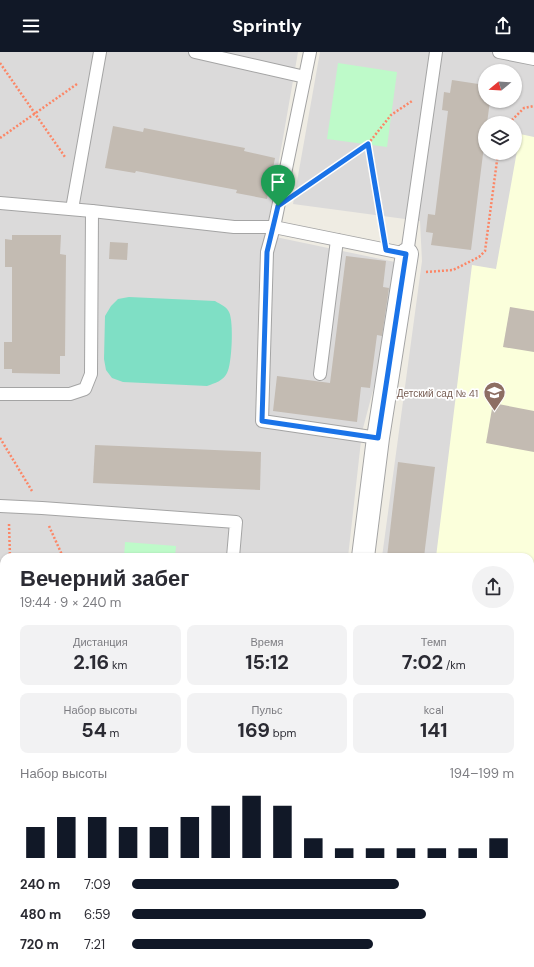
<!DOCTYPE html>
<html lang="ru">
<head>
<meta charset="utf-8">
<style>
  :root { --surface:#fff; --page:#f2f2f3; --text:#2b2b33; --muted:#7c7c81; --accent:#111827 }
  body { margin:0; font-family:"DM Sans",sans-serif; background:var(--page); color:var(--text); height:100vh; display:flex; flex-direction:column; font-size:15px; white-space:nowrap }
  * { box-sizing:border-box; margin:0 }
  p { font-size:13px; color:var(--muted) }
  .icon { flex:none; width:22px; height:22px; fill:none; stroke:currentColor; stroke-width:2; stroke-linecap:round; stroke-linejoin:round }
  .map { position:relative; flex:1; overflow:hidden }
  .side { position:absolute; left:0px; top:501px; width:534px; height:414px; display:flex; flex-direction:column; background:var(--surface); border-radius:12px 12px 0 0; box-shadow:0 1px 3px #0004 }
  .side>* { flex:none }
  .needle { width:26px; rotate:252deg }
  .tools { position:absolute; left:478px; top:12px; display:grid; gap:8px }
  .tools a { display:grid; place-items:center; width:44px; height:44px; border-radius:50%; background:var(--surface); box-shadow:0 1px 3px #0004; font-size:20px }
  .pin { position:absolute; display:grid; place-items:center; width:34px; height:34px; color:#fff; margin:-41px -17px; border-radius:50% 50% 50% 0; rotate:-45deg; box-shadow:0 0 4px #0007 }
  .pin .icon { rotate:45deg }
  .round { display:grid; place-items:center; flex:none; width:42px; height:42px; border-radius:21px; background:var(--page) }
  .headline { display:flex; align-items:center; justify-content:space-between; height:68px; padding:0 20px }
  h1 { font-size:22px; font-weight:700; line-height:30px }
  .figures { display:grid; grid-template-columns:repeat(3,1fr); gap:6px; height:68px; padding:4px 20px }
  .figures div { display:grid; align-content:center; border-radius:8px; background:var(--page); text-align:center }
  .figures b { font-size:20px; font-weight:700 }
  .figures small { font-size:11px; font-weight:400 }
  .figures p { font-size:11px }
  .chart { height:112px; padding:8px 20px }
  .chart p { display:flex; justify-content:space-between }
  .chart svg { width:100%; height:72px; margin-top:4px; stroke:var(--accent); stroke-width:6 }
  ul { padding:0 20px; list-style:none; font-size:13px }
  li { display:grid; grid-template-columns:64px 48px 1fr; align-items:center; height:30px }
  li i { height:10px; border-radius:5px; background:var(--accent) }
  header { display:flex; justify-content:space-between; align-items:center; height:52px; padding:0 20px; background:var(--accent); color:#fff; font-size:18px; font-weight:700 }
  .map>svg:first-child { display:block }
  .residential { fill:#dbdada; fill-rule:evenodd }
  .education { fill:#fbffdb }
  .construction { fill:#c1c3ae }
  .park { fill:#befac9 }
  .pitch { fill:#7fdfc5 }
  .building { fill:#c3bbb2 }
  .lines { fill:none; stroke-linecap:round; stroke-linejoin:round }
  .service-casing { stroke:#a4a4a4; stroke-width:14 }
  .minor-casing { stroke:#a4a4a4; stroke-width:24 }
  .path { stroke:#fc8666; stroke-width:2.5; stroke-dasharray:2 2; stroke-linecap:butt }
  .service { stroke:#fff; stroke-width:12 }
  .minor { stroke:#fff; stroke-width:22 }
  .route-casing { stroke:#fff; stroke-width:8 }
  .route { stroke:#1a73e8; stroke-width:5 }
  .labels { text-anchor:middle; stroke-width:3.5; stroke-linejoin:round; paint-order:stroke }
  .education-label { font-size:10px; fill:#785e54; stroke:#fff; text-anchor:end }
</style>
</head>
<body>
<header><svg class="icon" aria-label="menu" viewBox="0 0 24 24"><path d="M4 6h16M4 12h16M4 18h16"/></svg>Sprintly<svg class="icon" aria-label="share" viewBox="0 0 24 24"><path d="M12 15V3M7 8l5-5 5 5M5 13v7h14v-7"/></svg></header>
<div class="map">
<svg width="534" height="915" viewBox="0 0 534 915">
  <rect width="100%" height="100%" fill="#efece3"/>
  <g class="residential">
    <path d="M 0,0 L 298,0 L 266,183 L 395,210 L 376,327 L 362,380 L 348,505 L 4,505 L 4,911 L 303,911 L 302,915 L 0,915 Z"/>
    <path d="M 320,0 L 534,0 L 534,915 L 328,915 L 328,911 L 530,911 L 530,505 L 382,505 L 422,209 L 420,169 L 293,152 ZM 485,19 L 515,19 L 515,49 L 485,49 ZM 485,71 L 515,71 L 515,101 L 485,101 Z"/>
  </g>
  <path class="education" d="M 520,82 L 534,85 L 534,543 L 530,542 L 530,505 L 436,505 L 472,213 L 496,217 Z"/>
  <rect class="construction" x="530" y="602" width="4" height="93"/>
  <g class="park">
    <path d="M 338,11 L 397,20 L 387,95 L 327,87 Z"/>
    <path d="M 125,490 L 176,494 L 175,505 L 124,505 Z"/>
  </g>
  <path class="pitch" d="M 129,245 L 215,249 C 220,252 227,255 229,260 C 234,269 232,313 227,321 C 223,329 215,331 207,334 L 123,330 L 112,326 L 106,318 L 104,307 L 105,264 L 111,254 L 118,247 Z"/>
  <g class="building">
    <path d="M 452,28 L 485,33 L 485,49 L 490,49 L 487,71 L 485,71 L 485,86 L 471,198 L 431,193 L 433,181 L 426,180 L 428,162 L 435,163 L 448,59 L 442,58 L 444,40 L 450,41 Z"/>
    <path d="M 113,74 L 143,80 L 144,76 L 245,96 L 244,99 L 275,106 L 267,147 L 236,141 L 237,138 L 136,119 L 135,121 L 105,116 Z"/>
    <path d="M 12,183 L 61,183 L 60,202 L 66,203 L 65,304 L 60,304 L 60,322 L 12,321 L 12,317 L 4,317 L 4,290 L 12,290 L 12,215 L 5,215 L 5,187 L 12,188 Z"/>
    <path d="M 110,190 L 128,191 L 127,208 L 109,207 Z"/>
    <path d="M 346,204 L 386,209 L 383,235 L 389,236 L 382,284 L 377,283 L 370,336 L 361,335 L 357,370 L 273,359 L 277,324 L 330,331 Z"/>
    <path d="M 510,255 L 534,259 L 534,300 L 503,295 Z"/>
    <path d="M 493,351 L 534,359 L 534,400 L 486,391 Z"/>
    <path d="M 95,393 L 261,400 L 260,438 L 93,431 Z"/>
    <path d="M 398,410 L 435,415 L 424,505 L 387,505 Z"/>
  </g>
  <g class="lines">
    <defs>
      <g id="service">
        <path d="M 195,0 L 305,25"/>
        <path d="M 310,0 L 274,175 L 407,202 L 436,0"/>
        <path d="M 499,0 L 534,7"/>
        <path d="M 0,151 L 92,159 L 234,175 L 274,175 L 267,200 L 262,369 L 378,386"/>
        <path d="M 72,157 L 100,0"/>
        <path d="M 320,322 L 337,188"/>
        <path d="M 0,342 L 70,342 L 85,337 L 91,322 L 92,159"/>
        <path d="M 0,454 L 42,456 L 236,470 L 233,505"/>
        <path d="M 530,592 L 534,593"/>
        <path d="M 0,768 L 4,766"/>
        <path d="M 408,915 L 408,911"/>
      </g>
      <g id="minor">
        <path d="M 363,505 L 378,386 L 407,202"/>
        <path d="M 313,915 L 314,911"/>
      </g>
    </defs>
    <use href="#service" class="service-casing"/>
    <use href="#minor" class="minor-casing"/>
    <g class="path">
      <path d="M 0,11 L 65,105"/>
      <path d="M 509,71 L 524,56 L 534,54"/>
      <path d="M 0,86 L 77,32"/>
      <path d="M 368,92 L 383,181"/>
      <path d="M 299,140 L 368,92 L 391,63 L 412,49"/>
      <path d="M 426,220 L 453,218 L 479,205 L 485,199 L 498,101"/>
      <path d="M 0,386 L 32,439"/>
      <path d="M 9,472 L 10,505"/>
      <path d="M 49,474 L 63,505"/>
      <path d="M 530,768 L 534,768"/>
    </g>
    <use href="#service" class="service"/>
    <use href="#minor" class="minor"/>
  </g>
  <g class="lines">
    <defs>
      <path id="route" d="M 368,92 L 386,198 L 406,202 L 378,386 L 262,369 L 267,200 L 278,154 Z"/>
    </defs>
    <use href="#route" class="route-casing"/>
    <use href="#route" class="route"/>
  </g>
  <defs>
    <symbol id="school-pin" viewBox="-11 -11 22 30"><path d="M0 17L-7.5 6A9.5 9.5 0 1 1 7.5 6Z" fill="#8d6e63" stroke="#fff"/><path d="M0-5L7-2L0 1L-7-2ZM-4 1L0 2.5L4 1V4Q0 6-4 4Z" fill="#fff"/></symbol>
  </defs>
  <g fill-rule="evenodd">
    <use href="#school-pin" x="482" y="328" width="25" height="34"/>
  </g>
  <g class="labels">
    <g class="education-label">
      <text x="478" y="345">Детский сад № 41</text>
    </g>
  </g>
</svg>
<div class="tools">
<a><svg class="needle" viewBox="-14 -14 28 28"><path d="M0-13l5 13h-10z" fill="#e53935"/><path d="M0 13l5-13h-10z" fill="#7c7c81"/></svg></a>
<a><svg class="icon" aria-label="layers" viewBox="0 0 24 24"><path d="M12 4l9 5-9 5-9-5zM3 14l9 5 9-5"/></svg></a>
</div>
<div class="pin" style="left:278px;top:154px;background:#1e9e55"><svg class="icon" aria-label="arrive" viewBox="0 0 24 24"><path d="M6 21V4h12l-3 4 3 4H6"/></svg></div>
<section class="side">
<div class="headline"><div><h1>Вечерний забег</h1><p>19:44 · 9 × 240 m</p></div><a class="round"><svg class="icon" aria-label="share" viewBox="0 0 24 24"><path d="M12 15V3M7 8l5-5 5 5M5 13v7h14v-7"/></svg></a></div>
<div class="figures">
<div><p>Дистанция</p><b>2.16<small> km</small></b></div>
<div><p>Время</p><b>15:12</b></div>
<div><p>Темп</p><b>7:02<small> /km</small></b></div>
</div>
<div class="figures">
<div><p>Набор высоты</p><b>54<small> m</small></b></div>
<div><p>Пульс</p><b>169<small> bpm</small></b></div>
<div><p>kcal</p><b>141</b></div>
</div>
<div class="chart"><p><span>Набор высоты</span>194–199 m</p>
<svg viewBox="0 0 160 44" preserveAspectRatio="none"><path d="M5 44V25M15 44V19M25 44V19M35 44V25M45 44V25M55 44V19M65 44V12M75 44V6M85 44V12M95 44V32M105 44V38M115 44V38M125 44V38M135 44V38M145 44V38M155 44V32"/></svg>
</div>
<ul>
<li><b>240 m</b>7:09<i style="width:70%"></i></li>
<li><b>480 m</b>6:59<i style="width:77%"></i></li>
<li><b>720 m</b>7:21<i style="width:63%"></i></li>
</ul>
</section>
</div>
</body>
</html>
